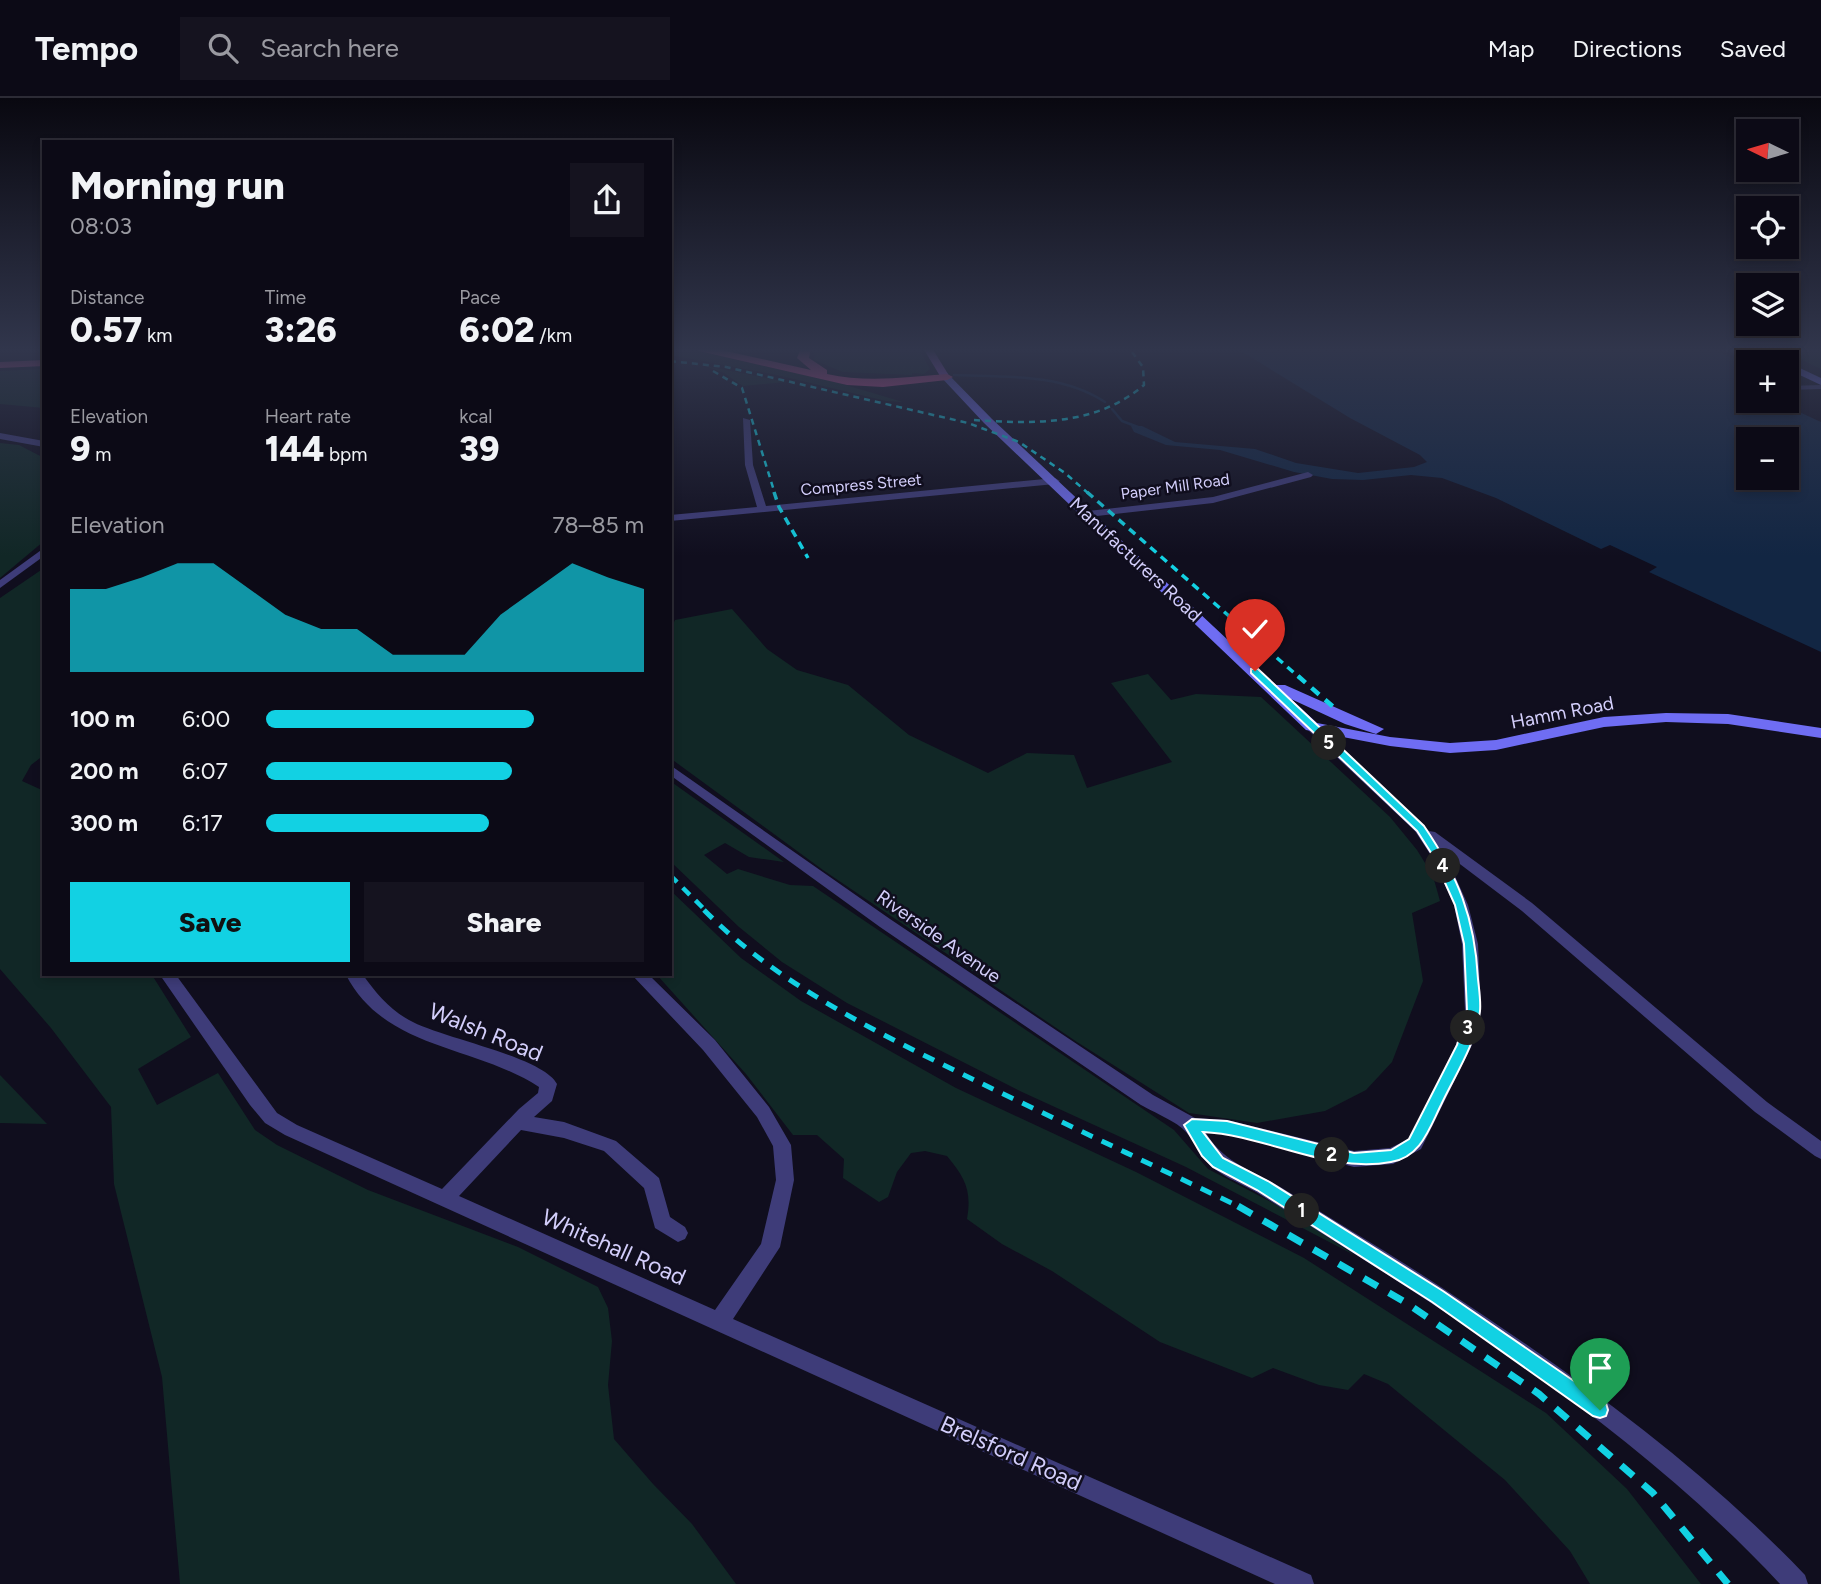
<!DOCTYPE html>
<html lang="en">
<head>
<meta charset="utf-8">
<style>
  :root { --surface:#0c0a16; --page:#15131f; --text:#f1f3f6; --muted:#9a9aa1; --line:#2c2b35; --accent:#12d1e3 }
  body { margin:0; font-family:Figtree,sans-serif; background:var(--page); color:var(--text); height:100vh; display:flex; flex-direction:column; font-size:26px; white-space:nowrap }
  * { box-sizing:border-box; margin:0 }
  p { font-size:23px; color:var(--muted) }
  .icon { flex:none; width:38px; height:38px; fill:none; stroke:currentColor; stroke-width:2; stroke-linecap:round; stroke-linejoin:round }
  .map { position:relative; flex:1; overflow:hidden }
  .drawer { position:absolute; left:42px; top:42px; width:630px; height:836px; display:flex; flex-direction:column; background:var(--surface); border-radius:0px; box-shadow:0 4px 10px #0003,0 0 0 2px var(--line) }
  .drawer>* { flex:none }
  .needle { width:46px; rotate:275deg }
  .buttons { position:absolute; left:1736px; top:21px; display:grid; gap:14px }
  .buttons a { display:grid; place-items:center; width:63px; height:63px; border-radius:0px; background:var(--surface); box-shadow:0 4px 10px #0003,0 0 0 2px var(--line); font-size:35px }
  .pin { position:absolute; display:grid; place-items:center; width:60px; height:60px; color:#fff; margin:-72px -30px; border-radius:50% 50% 50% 0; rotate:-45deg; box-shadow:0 0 7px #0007 }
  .pin .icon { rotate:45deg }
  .km { position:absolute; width:35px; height:35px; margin:-18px; border-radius:50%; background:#222; color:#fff; font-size:19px; line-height:35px; text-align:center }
  .round { display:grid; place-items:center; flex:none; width:74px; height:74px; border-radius:0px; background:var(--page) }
  .headline { display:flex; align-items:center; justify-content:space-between; height:119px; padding:0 28px }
  h1 { font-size:38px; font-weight:800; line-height:52px }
  .figures { display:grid; grid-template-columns:repeat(3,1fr); gap:10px; height:119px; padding:7px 28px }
  .figures div { display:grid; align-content:center }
  .figures b { font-size:35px; font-weight:800 }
  .figures small { font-size:19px; font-weight:400 }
  .figures p { font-size:19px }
  .chart { height:196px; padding:14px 28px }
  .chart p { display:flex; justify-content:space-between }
  .chart svg { width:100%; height:126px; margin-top:7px; fill:var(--accent); opacity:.7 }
  .primary-button { display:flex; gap:14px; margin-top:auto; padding:14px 28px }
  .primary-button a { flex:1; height:80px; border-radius:0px; background:var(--accent); color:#111; font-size:28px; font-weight:800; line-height:80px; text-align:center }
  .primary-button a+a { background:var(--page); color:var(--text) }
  ul { padding:0 28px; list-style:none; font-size:23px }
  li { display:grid; grid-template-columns:112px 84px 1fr; align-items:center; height:52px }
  li i { height:18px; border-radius:9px; background:var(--accent) }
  header { display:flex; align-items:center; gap:42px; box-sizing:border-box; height:98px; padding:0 35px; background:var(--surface); border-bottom:2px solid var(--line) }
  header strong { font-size:33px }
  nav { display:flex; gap:38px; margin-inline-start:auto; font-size:24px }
  .search { width:490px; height:63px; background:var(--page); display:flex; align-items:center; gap:18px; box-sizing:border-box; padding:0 24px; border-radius:0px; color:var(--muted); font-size:26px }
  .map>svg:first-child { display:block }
  .green { fill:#112726 }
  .water { fill:#122643; fill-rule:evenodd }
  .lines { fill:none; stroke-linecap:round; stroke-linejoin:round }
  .stream { stroke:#122643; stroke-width:2.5 }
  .minor { fill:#3e3c79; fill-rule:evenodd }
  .secondary { fill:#6f6df3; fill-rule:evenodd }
  .primary { fill:#b95ef2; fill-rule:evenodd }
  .motorway { fill:#f153a1; fill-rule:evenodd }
  .rail-far4 { stroke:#12d1e3; stroke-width:2.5; stroke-dasharray:6 5; stroke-linecap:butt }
  .rail-far3 { stroke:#12d1e3; stroke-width:3.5; stroke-dasharray:8 6; stroke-linecap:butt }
  .rail-far2 { stroke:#12d1e3; stroke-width:4.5; stroke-dasharray:10 8; stroke-linecap:butt }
  .rail-far1 { stroke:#12d1e3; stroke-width:5; stroke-dasharray:12 10; stroke-linecap:butt }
  .rail { stroke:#12d1e3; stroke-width:7; stroke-dasharray:16 13; stroke-linecap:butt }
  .route { fill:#12d1e3; stroke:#fff; stroke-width:2 }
  .labels { text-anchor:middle; stroke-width:5; stroke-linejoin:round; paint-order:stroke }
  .far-street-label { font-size:16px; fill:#d3cefb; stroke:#100e1e }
  .street-label { font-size:19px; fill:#d3cefb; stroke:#100e1e }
  .near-street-label { font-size:23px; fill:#d3cefb; stroke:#100e1e }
</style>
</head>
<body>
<header>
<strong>Tempo</strong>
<div class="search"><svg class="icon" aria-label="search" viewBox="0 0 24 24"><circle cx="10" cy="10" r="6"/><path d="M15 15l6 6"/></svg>Search here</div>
<nav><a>Map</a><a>Directions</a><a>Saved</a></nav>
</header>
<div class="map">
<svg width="1821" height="1486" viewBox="0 0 1821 1486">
  <rect width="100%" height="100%" fill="#100e1e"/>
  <g class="green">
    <path d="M 670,250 L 683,250 L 839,285 L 903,304 L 886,303 L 777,277 L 670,257 Z"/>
    <path d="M 815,250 L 918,250 L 930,271 L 924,276 L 912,275 L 912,277 L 843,274 L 814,262 Z"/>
    <path d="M 1776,250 L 1821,250 L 1821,271 Z"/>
    <path d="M 705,268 L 787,284 L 743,288 L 724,275 Z"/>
    <path d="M 44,271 L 44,310 L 0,306 L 0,273 Z"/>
    <path d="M 0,345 L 19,347 L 44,360 L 44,443 L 0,480 Z"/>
    <path d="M 44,470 L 44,657 L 31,667 L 22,683 L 44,693 L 44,877 L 152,877 L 191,939 L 138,971 L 157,1007 L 218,975 L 255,1032 L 277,1047 L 368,1092 L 518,1149 L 598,1189 L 608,1210 L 612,1243 L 608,1287 L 614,1341 L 653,1386 L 692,1426 L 736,1486 L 180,1486 L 162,1279 L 114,1086 L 111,1009 L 51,930 L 0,871 L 0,500 Z"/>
    <path d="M 732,511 L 767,551 L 797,572 L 848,587 L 909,637 L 988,675 L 1027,655 L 1074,657 L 1087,690 L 1172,664 L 1111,585 L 1148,576 L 1171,602 L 1196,596 L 1261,599 L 1390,719 L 1417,752 L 1433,778 L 1440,803 L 1412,815 L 1423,883 L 1392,964 L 1366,992 L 1325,1013 L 1257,1025 L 1189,1015 L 1077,944 L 823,772 L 670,660 L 670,533 L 675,522 Z"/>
    <path d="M 670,683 L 784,764 L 749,759 L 725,745 L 704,757 L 727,776 L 738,771 L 790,787 L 813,788 L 1174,1032 L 1208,1071 L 1294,1116 L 1356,1158 L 1186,1069 L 1022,994 L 847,905 L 782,864 L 739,829 L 670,763 Z"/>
    <path d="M 670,792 L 741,860 L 801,903 L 956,990 L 1136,1074 L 1304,1160 L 1546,1315 L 1627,1391 L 1701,1486 L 1590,1486 L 1570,1453 L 1505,1382 L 1388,1286 L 1364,1276 L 1348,1292 L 1319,1287 L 1273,1270 L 1252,1280 L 1160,1244 L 1052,1173 L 1002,1146 L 967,1121 C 972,1092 965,1080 947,1058 L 925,1053 L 911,1055 L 897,1074 L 888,1099 L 879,1104 L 843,1080 L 844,1061 L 817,1037 L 793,1037 L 746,976 L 657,877 L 670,877 Z"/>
    <path d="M 0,977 L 47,1026 L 0,1025 Z"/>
  </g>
  <path class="water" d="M 1236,250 L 1712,250 L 1748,268 L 1748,283 L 1739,284 L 1748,289 L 1748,303 L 1775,303 L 1821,324 L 1821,554 L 1649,474 L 1657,469 L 1610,447 L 1601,451 L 1496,400 L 1442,380 L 1411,377 L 1363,382 L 1332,381 L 1294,374 L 1220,352 L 1166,347 L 1134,334 L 1131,328 L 1142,328 L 1175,344 L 1255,351 L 1296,365 L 1358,375 L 1414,369 L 1427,364 L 1420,357 L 1350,320 ZM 1748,341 L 1787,341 L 1787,380 L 1748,380 Z"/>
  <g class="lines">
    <g class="stream">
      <path d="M 954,277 C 1005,279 1061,275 1105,304"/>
      <path d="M 1112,311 L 1122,323 L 1138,329"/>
    </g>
    <g class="minor">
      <path d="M 1821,287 L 1821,291 L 1787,292 L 1787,288 Z"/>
      <path d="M 743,320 L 750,322 L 753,367 L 766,408 L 1055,380 L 1060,383 L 1055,386 L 670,423 L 670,417 L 757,409 L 745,367 Z"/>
      <path d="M 0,335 L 44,343 L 44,349 L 0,341 Z"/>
      <path d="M 1308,374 L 1313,377 L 1311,379 L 1213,405 L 1088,419 L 1083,416 L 1088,413 L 1213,399 Z"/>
      <path d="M 44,450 L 44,458 L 0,490 L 0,482 Z"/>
      <path d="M 1312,625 L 1316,626 L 1429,733 L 1435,734 L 1532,805 L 1767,1004 L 1821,1043 L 1821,1061 L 1815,1058 L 1755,1014 L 1522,813 L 1444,754 L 1468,807 L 1478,846 L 1481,913 L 1472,947 L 1421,1051 L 1393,1066 L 1354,1069 L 1227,1036 L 1206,1035 C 1224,1065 1254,1073 1282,1090 C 1336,1124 1391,1156 1444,1191 C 1573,1276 1698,1365 1805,1477 L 1808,1486 L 1780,1486 C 1632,1327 1443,1211 1261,1097 C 1247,1088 1232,1083 1219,1074 C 1202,1064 1198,1048 1186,1034 C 1178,1024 1153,1014 1141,1007 L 880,829 L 670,677 L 670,667 L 890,821 L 1153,997 L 1195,1020 L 1227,1022 L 1354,1053 L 1390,1050 L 1409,1041 L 1456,947 L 1465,913 L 1462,846 L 1454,807 L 1432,759 L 1415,733 L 1308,632 L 1306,629 Z"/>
      <path d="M 160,877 L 176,877 L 277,1015 L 297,1027 L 442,1091 L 519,1011 L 538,995 L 539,989 C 475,947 385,952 346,877 L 363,877 C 376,895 389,911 409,922 C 440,940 542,958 557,986 L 552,1003 L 534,1019 L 564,1024 L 616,1043 L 659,1080 L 670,1119 L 685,1129 L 688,1135 L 685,1141 L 678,1144 L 655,1130 L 644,1090 L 604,1053 L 564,1040 L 521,1032 L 459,1098 L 715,1212 L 761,1146 L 776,1082 L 773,1048 L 757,1019 L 703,952 L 632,877 L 649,877 L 715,942 L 769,1009 L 791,1047 L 794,1082 L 780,1149 L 733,1221 L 1311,1477 L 1314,1486 L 1275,1486 L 285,1037 L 265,1025 L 250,1007 Z"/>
    </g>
    <g class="secondary">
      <path d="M 1748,250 L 1759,250 L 1786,264 L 1774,264 Z"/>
      <path d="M 1787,264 L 1821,280 L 1821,287 L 1787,271 Z"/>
      <path d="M 940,274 L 946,274 L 992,321 L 1276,587 L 1285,587 L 1384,631 L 1376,636 L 1345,626 L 1291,601 L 1317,625 L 1390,639 L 1450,645 L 1496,642 L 1604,619 L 1666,615 L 1728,616 L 1821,630 L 1821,640 L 1728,626 L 1666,624 L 1604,629 L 1496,652 L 1450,655 L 1390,648 L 1306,632 L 984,325 L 940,278 Z"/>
    </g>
    <path class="primary" d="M 923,250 L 932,250 L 948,276 L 946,278 L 940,278 Z"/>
    <g class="motorway">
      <path d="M 694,250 L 712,250 L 811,272 L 797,260 L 801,250 L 811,250 L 809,260 L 827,272 L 827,276 C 867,285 907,279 947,276 L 953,279 L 947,282 L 883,289 L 847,287 L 699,253 Z"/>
      <path d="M 44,262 L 44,268 L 0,270 L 0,264 Z"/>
    </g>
    <g class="rail-far4">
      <path d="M 670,263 L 726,269 L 968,325 L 1019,344 L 1065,375 L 1089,396"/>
      <path d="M 713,273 L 742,290 L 775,396"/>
      <path d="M 974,322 C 1034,326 1096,328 1144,287 L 1143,269 L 1129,250"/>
    </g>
    <g class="rail-far3">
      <path d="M 774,394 L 779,409 L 808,460"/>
      <path d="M 1087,394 L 1300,580"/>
    </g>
    <g class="rail-far2">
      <path d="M 1298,578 L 1338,613"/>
      <path d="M 670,777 L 706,813"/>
    </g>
    <path class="rail-far1" d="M 704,812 C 784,893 895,943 997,993 C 1079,1032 1160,1071 1242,1110"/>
    <path class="rail" d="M 1238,1108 L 1405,1204 L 1539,1296 L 1653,1395 L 1728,1486"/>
  </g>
  <linearGradient id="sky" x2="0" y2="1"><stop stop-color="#090810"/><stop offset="0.55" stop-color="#31364c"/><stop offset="1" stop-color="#31364c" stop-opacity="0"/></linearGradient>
  <rect width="1821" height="458" fill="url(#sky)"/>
  <path class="route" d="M 1251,571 L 1258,571 L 1424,728 C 1458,778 1475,820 1478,881 C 1479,891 1481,903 1480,913 C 1476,946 1455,977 1441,1007 C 1429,1031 1421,1059 1391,1064 C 1328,1076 1266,1037 1203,1034 L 1223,1060 L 1268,1083 L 1443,1193 L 1606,1305 L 1608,1312 L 1606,1318 L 1600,1320 L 1593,1318 L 1432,1204 L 1257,1092 L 1213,1069 L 1202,1058 L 1184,1027 L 1192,1021 L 1227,1023 L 1354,1055 L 1391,1052 L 1409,1041 L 1457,947 L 1467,913 L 1464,846 L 1455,807 L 1433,758 L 1417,733 L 1251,575 Z"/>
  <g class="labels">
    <g class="far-street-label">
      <text transform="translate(861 386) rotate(-5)" y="6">Compress Street</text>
      <text transform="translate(1175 388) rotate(-8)" y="6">Paper Mill Road</text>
    </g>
    <g class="street-label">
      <text transform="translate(1136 461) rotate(43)" y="7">Manufacturers Road</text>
      <text transform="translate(1562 614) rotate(-11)" y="7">Hamm Road</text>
      <text transform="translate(939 838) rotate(35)" y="7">Riverside Avenue</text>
    </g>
    <g class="near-street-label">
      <text transform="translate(486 934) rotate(22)" y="8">Walsh Road</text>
      <text transform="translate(614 1149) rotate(24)" y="8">Whitehall Road</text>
      <text transform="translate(1011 1355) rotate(24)" y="8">Brelsford Road</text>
    </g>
  </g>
</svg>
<div class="buttons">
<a><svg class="needle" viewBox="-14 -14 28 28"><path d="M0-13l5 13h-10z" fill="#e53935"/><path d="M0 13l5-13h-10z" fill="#9a9aa1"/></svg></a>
<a><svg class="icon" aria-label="locate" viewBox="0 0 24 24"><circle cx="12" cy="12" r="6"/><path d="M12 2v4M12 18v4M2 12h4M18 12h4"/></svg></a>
<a><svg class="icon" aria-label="layers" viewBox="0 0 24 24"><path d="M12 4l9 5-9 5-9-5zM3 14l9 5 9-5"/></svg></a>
<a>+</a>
<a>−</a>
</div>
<div class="pin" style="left:1600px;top:1312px;background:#1e9e55"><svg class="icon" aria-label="arrive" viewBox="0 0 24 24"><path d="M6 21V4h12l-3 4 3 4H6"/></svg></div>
<div class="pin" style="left:1255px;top:573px;background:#d93025"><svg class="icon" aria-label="check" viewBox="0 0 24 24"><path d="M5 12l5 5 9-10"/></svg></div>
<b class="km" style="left:1302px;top:1113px">1</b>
<b class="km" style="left:1332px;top:1057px">2</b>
<b class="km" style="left:1468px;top:930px">3</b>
<b class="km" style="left:1443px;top:768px">4</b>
<b class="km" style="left:1329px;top:645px">5</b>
<section class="drawer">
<div class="headline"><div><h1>Morning run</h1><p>08:03</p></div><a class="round"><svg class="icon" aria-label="share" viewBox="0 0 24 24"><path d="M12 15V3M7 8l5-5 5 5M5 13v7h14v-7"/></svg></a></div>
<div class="figures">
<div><p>Distance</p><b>0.57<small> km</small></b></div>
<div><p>Time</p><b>3:26</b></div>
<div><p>Pace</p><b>6:02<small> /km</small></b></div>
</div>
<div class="figures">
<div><p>Elevation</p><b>9<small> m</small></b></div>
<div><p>Heart rate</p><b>144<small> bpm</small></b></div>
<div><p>kcal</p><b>39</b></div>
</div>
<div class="chart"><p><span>Elevation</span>78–85 m</p>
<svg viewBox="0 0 160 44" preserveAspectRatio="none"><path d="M0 44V15L10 15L20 11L30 6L40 6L50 15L60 24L70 29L80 29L90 38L100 38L110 38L120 24L130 15L140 6L150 11L160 15V44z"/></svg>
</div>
<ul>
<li><b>100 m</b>6:00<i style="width:71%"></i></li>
<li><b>200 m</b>6:07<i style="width:65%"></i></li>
<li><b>300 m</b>6:17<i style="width:59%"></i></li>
</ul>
<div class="primary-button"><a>Save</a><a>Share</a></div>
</section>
</div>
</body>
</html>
